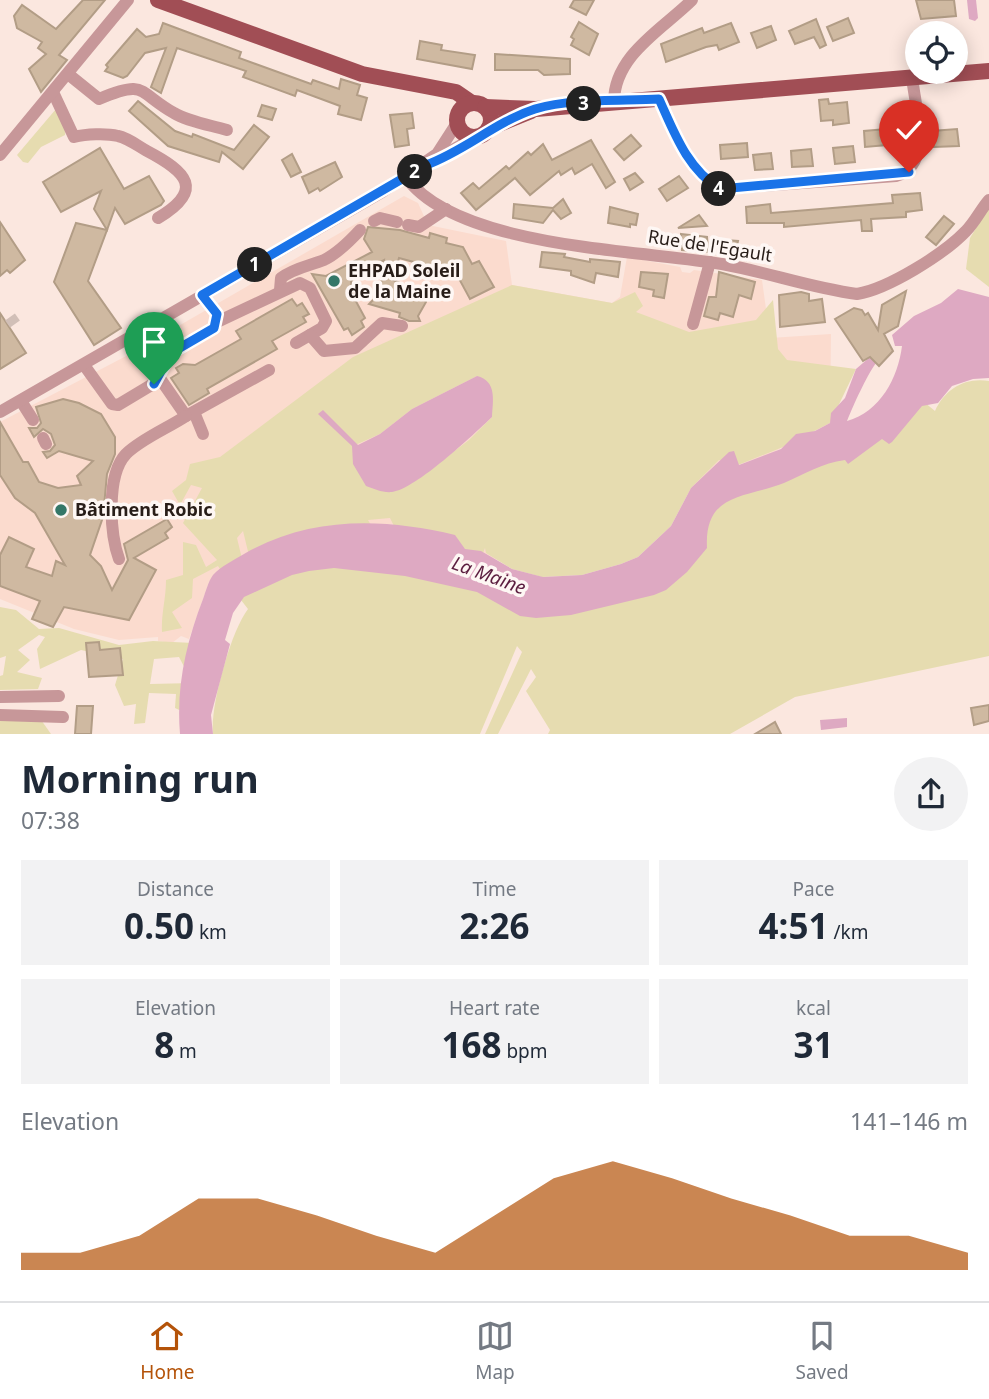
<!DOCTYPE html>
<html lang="en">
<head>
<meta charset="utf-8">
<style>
  :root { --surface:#fff; --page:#f2f2f3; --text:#1f2937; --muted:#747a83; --line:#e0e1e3; --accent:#b45309 }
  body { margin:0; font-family:"Noto Sans",sans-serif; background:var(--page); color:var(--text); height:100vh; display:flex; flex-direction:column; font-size:26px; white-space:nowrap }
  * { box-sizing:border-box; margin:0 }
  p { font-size:23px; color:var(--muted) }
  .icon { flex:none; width:38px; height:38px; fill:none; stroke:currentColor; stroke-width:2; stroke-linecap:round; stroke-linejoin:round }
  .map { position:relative; height:734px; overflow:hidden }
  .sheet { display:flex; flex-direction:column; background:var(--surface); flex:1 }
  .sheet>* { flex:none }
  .fabs { position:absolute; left:905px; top:21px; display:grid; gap:14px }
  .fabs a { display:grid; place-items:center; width:63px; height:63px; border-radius:50%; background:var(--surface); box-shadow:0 4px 18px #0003; font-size:35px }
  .pin { position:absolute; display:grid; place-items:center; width:60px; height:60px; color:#fff; margin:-72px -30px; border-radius:50% 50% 50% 0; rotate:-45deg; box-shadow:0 0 7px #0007 }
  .pin .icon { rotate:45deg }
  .km { position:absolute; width:35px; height:35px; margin:-18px; border-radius:50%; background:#222; color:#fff; font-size:19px; line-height:35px; text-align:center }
  .round { display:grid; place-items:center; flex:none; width:74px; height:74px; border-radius:37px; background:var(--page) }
  .headline { display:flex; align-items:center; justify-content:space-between; height:119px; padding:0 21px }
  h1 { font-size:38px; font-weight:700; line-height:52px }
  .stats { display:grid; grid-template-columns:repeat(3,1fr); gap:10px; height:119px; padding:7px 21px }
  .stats div { display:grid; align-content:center; border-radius:0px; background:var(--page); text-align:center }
  .stats b { font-size:35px; font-weight:700 }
  .stats small { font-size:19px; font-weight:400 }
  .stats p { font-size:19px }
  .chart { height:196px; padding:14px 21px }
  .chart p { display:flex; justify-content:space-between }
  .chart svg { width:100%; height:126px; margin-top:7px; fill:var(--accent); opacity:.7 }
  .tabs { display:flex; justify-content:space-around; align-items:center; height:98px; border-top:2px solid var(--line); background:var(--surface); font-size:19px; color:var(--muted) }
  .tabs a { display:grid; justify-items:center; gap:4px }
  .tabs .on { color:var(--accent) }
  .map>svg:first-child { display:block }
  .built { fill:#fbdbce }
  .green { fill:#e6dcb0; fill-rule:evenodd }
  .water { fill:#dea9c2 }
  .building { fill:#cfb9a1; stroke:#b29d86; stroke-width:2 }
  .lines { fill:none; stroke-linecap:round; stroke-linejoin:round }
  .minor-tunnel { stroke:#d1bfb7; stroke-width:12; stroke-dasharray:12 6; stroke-linecap:butt }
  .minor { stroke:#c79799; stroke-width:12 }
  .major { stroke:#a14e55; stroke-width:16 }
  .route-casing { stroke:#fff; stroke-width:14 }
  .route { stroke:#1a73e8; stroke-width:9 }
  .poi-dot { fill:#347768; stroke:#fef7f4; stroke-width:2.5 }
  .labels { text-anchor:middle; stroke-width:7; stroke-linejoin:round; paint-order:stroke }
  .street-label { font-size:18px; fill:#281d18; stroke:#fef7f4 }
  .poi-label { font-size:18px; font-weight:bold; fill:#281d18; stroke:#fef7f4; text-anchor:start }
  .water-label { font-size:19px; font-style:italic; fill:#5c1e40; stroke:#fef7f4 }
</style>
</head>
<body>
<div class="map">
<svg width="989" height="734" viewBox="0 0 989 734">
  <rect width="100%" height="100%" fill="#fbe7df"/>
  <path class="built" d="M 404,196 L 418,203 L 428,225 L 506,241 L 512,285 L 612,303 L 620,297 L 627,257 L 680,267 L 682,272 L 690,273 L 694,270 L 762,280 L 770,338 L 831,334 L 830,423 L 770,454 L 738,465 L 542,577 L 407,525 L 341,523 L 209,582 L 189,639 L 181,636 L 172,643 L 158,641 L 158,637 L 119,640 L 74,629 L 0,599 L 0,422 L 130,354 Z"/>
  <g class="green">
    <path d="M 56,109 L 66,125 L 65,135 L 41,147 L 28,163 L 23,162 L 17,155 Z"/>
    <path d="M 989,207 L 989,287 L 966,269 L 970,238 Z"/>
    <path d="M 512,285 L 612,303 L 635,292 L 643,306 L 636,312 L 689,332 L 756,320 L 773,300 L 778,349 L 787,360 L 856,369 L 830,423 L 783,447 L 738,465 L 719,460 L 691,488 L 671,526 L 638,557 L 621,564 L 582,575 L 542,577 L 512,569 L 486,553 L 485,548 L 481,558 L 397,532 L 390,518 L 368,520 L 389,557 L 602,596 L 721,492 L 924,402 L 935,411 C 945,389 965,377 989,381 L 989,656 L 795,697 L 730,734 L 548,734 L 550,730 L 526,691 L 536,677 L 531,669 L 498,734 L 485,734 L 522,652 L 517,646 L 480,734 L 213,734 C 210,706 231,631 248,609 L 234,591 L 254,576 L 243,531 L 237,538 L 243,563 L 222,572 L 218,566 L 193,579 L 192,598 L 172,612 L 182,628 L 162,632 C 161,614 166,599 166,580 L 183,575 L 183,542 L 196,545 L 206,567 L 217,560 L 183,523 L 202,488 L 191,485 L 180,505 L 172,491 L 186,480 L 190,464 L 220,457 L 353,357 ZM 477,376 L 492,417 L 469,440 L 416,480 L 353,446 L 380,434 L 412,409 Z"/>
    <path d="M 0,607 L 16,610 L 39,629 L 59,628 L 119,645 L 153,641 L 193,643 L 188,674 L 179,657 L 154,659 L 150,684 L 194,683 L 190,715 L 175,708 L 176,694 L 149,693 L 145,723 L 134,724 L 136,704 L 124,706 L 115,685 L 123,659 L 81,650 L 40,669 L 37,649 L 45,637 L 39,635 L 18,650 L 30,660 L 17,672 L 42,678 L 38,689 L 0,690 L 0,676 L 3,675 L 6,656 L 0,658 Z"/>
    <path d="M 39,717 L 51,734 L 0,734 L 0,719 Z"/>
  </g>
  <g class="water">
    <path d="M 967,0 L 976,0 L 978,18 L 975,21 L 969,19 Z"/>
    <path d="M 958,289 L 989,297 L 989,378 L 973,379 L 952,386 L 938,403 L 922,406 L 892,442 L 889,444 L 882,439 L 848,464 L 845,460 C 822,463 805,474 784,483 C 746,498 704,492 707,548 L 687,572 L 666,590 L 654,595 L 571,615 L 536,618 L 520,616 L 477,592 L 405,576 L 334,568 L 309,571 L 292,575 L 244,597 L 233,613 L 225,640 L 230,644 L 211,715 L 213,734 L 180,734 C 176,687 186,643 203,599 C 206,591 208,582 213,575 C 221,566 234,560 244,554 C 310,516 383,518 455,535 L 465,549 L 481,551 L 512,569 L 543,577 L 582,575 L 621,564 L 638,557 L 671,526 L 691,488 L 729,452 L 734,451 L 739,465 L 781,449 L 796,434 L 815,431 L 830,423 L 831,413 L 845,398 L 856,369 L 870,357 L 876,363 C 866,377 854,404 847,421 C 880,412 898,378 902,346 L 895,346 L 892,335 L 914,316 L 941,303 Z"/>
    <path d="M 477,376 C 497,381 493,400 492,417 C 473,435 416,489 392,492 C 383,493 374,489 366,486 L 353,464 L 352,446 L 318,414 L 323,410 L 358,445 L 380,434 L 412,409 Z"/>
    <path d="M 847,718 L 847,727 L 821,730 L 820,720 Z"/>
  </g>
  <g class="building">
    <path d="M 83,0 L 105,0 L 59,55 L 67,60 L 41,92 L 29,69 L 46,54 L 38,48 L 42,42 L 17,28 L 14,16 L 22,5 L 56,29 Z"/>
    <path d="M 574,0 L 594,0 L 586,15 L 570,7 Z"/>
    <path d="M 916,0 L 954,0 L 956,16 L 921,19 Z"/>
    <path d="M 848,18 L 854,33 L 833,41 L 827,27 Z"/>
    <path d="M 816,19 L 826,45 L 820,48 L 814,37 L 795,44 L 789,31 Z"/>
    <path d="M 579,22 L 598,34 L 589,55 L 571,45 L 574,39 L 571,37 Z"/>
    <path d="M 163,23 L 241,52 L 239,58 L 311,84 L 313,80 L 339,89 L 341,79 L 360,85 L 357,95 L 367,98 L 361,120 L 338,114 L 340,106 L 297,90 L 295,96 L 243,77 L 246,71 L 177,48 L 161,93 L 151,87 L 166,48 L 145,53 L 127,76 L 123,78 L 105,71 L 108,67 L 106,65 L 137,29 L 146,37 L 159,34 Z"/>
    <path d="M 731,23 L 739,42 L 719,50 L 717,45 L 706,47 L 666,62 L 661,44 L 702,28 L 704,33 Z"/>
    <path d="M 771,26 L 776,40 L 757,48 L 751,33 Z"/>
    <path d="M 420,41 L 442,45 L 441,50 L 475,55 L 472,69 L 417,59 Z"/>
    <path d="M 495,54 L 570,59 L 570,74 L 544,75 L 538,70 L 495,70 Z"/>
    <path d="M 828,99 L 829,104 L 847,102 L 849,123 L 833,125 L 833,120 L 821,121 L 819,100 Z"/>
    <path d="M 138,101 L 175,131 L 192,137 L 193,134 L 234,150 L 254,125 L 269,137 L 243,169 L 222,152 L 219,162 L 168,146 L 129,111 Z"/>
    <path d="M 262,105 L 276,109 L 272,120 L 258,116 Z"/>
    <path d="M 412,113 L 414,128 L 407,129 L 409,145 L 395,147 L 390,115 Z"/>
    <path d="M 886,129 L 887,145 L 865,147 L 864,131 Z"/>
    <path d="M 957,129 L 959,146 L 934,147 L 932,131 Z"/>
    <path d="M 631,135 L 641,146 L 624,160 L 614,149 Z"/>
    <path d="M 591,140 L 615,182 L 606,188 L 592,164 L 575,174 L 572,168 L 561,175 L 559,171 L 530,195 L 515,178 L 476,210 L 461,193 L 473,183 L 479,189 L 506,166 L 509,169 L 528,152 L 531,155 L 543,144 L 552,160 Z"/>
    <path d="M 747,143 L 748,157 L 721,159 L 720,145 Z"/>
    <path d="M 853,146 L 855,162 L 835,164 L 833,148 Z"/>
    <path d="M 100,148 L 124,189 L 149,176 L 164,201 L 161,205 L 125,224 L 115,208 L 107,230 L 94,209 L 101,191 L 61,212 L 43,182 Z"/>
    <path d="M 811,149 L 813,166 L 792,167 L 791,151 Z"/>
    <path d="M 771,153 L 773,169 L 755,170 L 753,155 Z"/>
    <path d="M 292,154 L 301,172 L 291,177 L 282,160 Z"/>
    <path d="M 335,162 L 342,177 L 320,191 L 318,188 L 309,193 L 302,177 Z"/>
    <path d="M 635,173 L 643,182 L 630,190 L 624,179 Z"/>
    <path d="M 679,176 L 688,188 L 667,201 L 659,189 Z"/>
    <path d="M 920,193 L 922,210 L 906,212 L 906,217 L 871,219 L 872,231 L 862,231 L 861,220 L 784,227 L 784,223 L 747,223 L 746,207 L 770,204 L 771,213 L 796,211 L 893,203 L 892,195 Z"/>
    <path d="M 563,199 L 571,213 L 561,219 L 553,210 L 543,223 L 513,218 L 514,204 L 553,208 Z"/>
    <path d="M 610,207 L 638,214 L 636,225 L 630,224 L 630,227 L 608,223 Z"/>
    <path d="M 699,215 L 707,226 L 678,228 Z"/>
    <path d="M 944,216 L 954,224 L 936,245 L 926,237 Z"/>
    <path d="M 0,222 L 25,260 L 10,273 L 7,270 L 0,276 Z"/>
    <path d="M 76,223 L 107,230 L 88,281 L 121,328 L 94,345 L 54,282 Z"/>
    <path d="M 368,227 L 400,230 L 429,238 L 430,233 L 447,238 L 446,243 L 463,247 L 472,264 L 479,261 L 494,287 L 470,299 L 456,273 L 439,269 L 438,275 L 419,270 L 421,264 L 399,258 L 393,280 L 421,292 L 426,302 L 418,316 L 420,321 L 409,321 L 399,317 L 400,313 L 369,304 L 380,293 L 384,260 L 356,275 L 351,282 L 352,294 L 365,318 L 361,321 L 364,327 L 352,335 L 348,328 L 344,330 L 312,274 L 326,276 L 372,252 L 364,239 Z"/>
    <path d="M 681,234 L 707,237 L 708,252 L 682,250 Z"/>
    <path d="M 724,240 L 738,241 L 737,246 L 746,247 L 746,260 L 722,255 Z"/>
    <path d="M 542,252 L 565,254 L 564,257 L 590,262 L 590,259 L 620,262 L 618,277 L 596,273 L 594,283 L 571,275 L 571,271 L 540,267 Z"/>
    <path d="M 641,272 L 668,274 L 664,298 L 653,296 L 654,290 L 639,287 Z"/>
    <path d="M 719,272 L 755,282 L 751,299 L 739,295 L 733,317 L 720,313 L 718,320 L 704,316 L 709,297 L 716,297 Z"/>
    <path d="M 906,291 L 898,326 L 884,334 L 893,351 L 879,366 L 870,357 L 863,361 L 835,319 L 854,308 L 862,310 L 865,315 L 868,313 L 878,330 L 882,305 Z"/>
    <path d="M 801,292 L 809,294 L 809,301 L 822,299 L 825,322 L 780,327 L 779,295 Z"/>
    <path d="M 292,299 L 297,306 L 302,303 L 309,314 L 303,317 L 306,322 L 272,341 L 277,349 L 207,389 L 209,393 L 189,405 L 171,378 L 179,373 L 176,368 L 183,364 L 195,365 L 241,339 L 236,331 Z"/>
    <path d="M 0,313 L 26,353 L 0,369 Z"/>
    <path d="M 63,399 L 79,403 L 101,414 L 115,437 L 115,454 L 107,474 L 103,517 L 90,555 L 101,566 L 112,590 L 128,560 L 124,544 L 167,519 L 172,527 L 165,533 L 168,538 L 134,558 L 156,570 L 129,620 L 64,607 L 53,627 L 32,619 L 40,601 L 0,586 L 0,555 L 9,537 L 34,549 L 26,567 L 52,576 L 56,561 L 65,565 L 35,513 L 15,498 L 0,475 L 0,422 L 23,462 L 28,462 L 39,482 L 58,488 L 81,485 L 77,476 L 93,461 L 59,451 L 47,458 L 43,452 L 50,451 L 55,445 L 51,434 L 43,429 L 34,437 L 29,428 L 37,428 L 41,423 L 36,407 Z"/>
    <path d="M 99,642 L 100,650 L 120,648 L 123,675 L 89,677 L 86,643 Z"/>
    <path d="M 989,705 L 989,721 L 974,725 L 971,708 Z"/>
    <path d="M 77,706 L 93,706 L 91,734 L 75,734 Z"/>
    <path d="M 775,722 L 781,734 L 755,734 Z"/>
  </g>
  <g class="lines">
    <path class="minor-tunnel" d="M 10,317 L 15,324"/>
    <g class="minor">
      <path d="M 68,74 L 99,99 C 147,79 137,92 174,113 C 189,122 210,125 227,130"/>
      <path d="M 53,92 L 74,137 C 86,134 106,133 118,136 C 128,138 138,146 147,151 C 187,172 205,190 158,218"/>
      <path d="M 659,99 C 674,132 688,169 720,189 L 896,176 C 934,165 915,108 912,77"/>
      <path d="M 614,102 C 614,55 663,29 692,0"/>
      <path d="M 0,155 L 128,0"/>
      <path d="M 432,162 L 475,137"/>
      <path d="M 406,177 C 456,248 641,250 722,264 C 767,272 811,288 857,294 C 888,289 944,254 966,231 C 975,222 981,209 989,200"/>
      <path d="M 374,221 L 380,218 L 397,222"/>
      <path d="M 408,225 L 419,227 L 446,209"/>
      <path d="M 280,290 L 281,278 C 294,268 309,266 324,260 C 338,253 349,242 360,230"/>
      <path d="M 217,322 L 300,283 L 310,288 L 326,321 L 322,328 L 296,343"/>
      <path d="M 693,324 L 710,262"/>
      <path d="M 310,335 L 324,351 L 355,348 L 382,323 L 402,326"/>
      <path d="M 84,365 L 112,404 L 118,405 L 158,381 L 162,365 L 171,353 L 214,328 L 217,314 L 202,295"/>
      <path d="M 159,377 L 186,416 L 269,370"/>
      <path d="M 21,401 L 33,420"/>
      <path d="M 0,412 L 382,192 L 437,154 L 457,123"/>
      <path d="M 194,412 L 203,434"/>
      <path d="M 43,438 L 46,444"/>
      <path d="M 119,559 C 110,534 106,475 126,454 C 141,439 168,428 186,416"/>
      <path d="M 0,697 L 59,696"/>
      <path d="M 0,715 L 63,717"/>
    </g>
    <g class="major">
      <path d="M 158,0 L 362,74 L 456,92 L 472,103"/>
      <circle cx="474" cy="120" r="17"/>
      <path d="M 485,107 L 536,109 L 989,71"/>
      <path d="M 489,128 L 531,111"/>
    </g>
  </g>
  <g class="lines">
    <defs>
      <path id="route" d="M 154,384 L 171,353 L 214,328 L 217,314 L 202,295 L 426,165 C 465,151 495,122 535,109 C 571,98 621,101 659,99 C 674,132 687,169 720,189 L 909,172"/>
    </defs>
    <use href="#route" class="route-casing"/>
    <use href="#route" class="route"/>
  </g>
  <g class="poi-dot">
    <circle cx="334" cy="281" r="7"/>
    <circle cx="61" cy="510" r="7"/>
  </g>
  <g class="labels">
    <g class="street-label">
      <text transform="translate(710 246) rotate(9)" y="6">Rue de l'Egault</text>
    </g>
    <g class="poi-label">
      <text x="348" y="277">EHPAD Soleil<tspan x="348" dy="21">de la Maine</tspan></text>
      <text x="75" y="516">Bâtiment Robic</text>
    </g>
    <g class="water-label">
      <text transform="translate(489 575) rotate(20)" y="7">La Maine</text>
    </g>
  </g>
</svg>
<div class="fabs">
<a><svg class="icon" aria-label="locate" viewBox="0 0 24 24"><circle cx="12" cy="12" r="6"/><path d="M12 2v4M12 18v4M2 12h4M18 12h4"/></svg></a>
</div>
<div class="pin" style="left:154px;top:384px;background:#1e9e55"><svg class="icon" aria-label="arrive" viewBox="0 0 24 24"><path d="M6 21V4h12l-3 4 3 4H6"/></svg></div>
<div class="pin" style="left:909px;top:172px;background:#d93025"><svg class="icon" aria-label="check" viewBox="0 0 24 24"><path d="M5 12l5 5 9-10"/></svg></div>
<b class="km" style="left:255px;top:265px">1</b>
<b class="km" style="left:415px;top:172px">2</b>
<b class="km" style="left:584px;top:104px">3</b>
<b class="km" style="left:719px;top:189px">4</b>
</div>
<section class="sheet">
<div class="headline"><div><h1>Morning run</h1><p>07:38</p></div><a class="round"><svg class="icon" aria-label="share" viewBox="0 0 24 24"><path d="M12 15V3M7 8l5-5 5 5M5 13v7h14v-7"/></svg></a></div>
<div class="stats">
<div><p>Distance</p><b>0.50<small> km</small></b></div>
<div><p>Time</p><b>2:26</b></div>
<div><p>Pace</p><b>4:51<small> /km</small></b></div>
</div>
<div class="stats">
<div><p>Elevation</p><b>8<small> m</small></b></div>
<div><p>Heart rate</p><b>168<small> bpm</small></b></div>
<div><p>kcal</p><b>31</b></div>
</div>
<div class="chart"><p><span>Elevation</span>141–146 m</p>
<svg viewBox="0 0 160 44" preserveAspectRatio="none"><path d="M0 44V38L10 38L20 32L30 19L40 19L50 25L60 32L70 38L80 25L90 12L100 6L110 12L120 19L130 25L140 32L150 32L160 38V44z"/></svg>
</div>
</section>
<nav class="tabs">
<a class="on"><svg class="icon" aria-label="home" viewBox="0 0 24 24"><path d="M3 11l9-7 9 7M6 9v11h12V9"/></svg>Home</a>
<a><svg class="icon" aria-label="map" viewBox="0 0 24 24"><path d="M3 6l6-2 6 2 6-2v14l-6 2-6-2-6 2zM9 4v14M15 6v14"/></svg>Map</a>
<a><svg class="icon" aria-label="saved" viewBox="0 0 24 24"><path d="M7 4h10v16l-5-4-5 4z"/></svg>Saved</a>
</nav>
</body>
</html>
